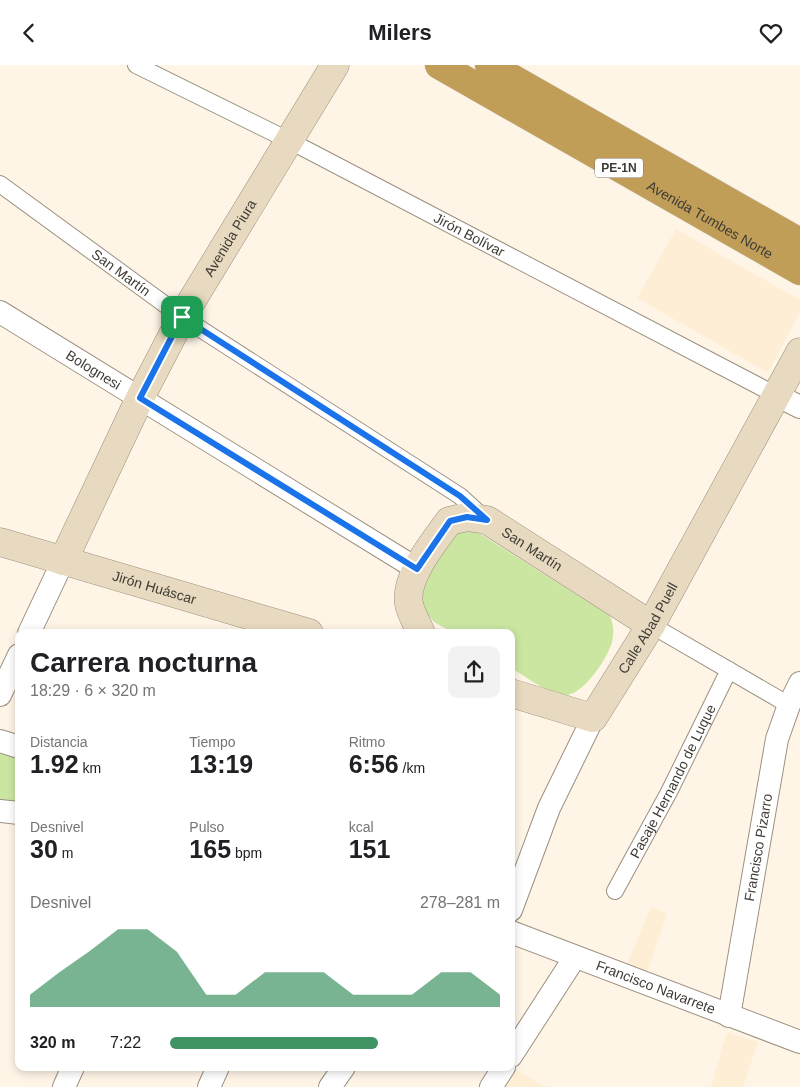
<!DOCTYPE html>
<html lang="es">
<head>
<meta charset="utf-8">
<style>
  :root { --surface:#fff; --page:#f2f2f2; --text:#202124; --muted:#757577; --accent:#3f9365 }
  body { margin:0; font-family:Helvetica,sans-serif; background:var(--page); color:var(--text); height:100vh; display:flex; flex-direction:column; font-size:19px; white-space:nowrap }
  * { box-sizing:border-box; margin:0 }
  p { font-size:16px; color:var(--muted) }
  .icon { flex:none; width:28px; height:28px; fill:none; stroke:currentColor; stroke-width:2; stroke-linecap:round; stroke-linejoin:round }
  .map { position:relative; flex:1; overflow:hidden }
  .sheet { position:absolute; left:15px; top:564px; width:500px; height:442px; display:flex; flex-direction:column; background:var(--surface); border-radius:10px; box-shadow:0 2px 8px #0003 }
  .sheet>* { flex:none }
  .pin { position:absolute; display:grid; place-items:center; width:42px; height:42px; color:#fff; margin:-21px; border-radius:10px; box-shadow:0 2px 8px #0006 }
  .round { display:grid; place-items:center; flex:none; width:52px; height:52px; border-radius:10px; background:var(--page) }
  .overview { display:flex; align-items:center; justify-content:space-between; height:85px; padding:0 15px }
  h1 { font-size:28px; font-weight:700; line-height:38px }
  .metrics { display:grid; grid-template-columns:repeat(3,1fr); gap:8px; height:85px; padding:5px 15px }
  .metrics div { display:grid; align-content:center }
  .metrics b { font-size:25px; font-weight:700 }
  .metrics small { font-size:14px; font-weight:400 }
  .metrics p { font-size:14px }
  .chart { height:140px; padding:10px 15px }
  .chart p { display:flex; justify-content:space-between }
  .chart svg { width:100%; height:90px; margin-top:5px; fill:var(--accent); opacity:.7 }
  ul { padding:0 15px; list-style:none; font-size:16px }
  li { display:grid; grid-template-columns:80px 60px 1fr; align-items:center; height:38px }
  li i { height:12px; border-radius:6px; background:var(--accent) }
  header { display:flex; justify-content:space-between; align-items:center; height:65px; padding:0 15px; background:var(--surface); font-size:22px; font-weight:700 }
  .map>svg:first-child { display:block }
  .built { fill:#feeed5 }
  .green { fill:#cbe6a1 }
  .lines { fill:none; stroke-linecap:round; stroke-linejoin:round }
  .pedestrian-casing { stroke:#9b907f; stroke-width:18 }
  .minor-casing { stroke:#9b907f; stroke-width:24 }
  .secondary-casing { stroke:#9b907f; stroke-width:29 }
  .trunk-casing { stroke:#d9d8d6; stroke-width:29 }
  .pedestrian { stroke:#fff; stroke-width:16 }
  .minor { stroke:#fff; stroke-width:22 }
  .secondary { stroke:#e8dac0; stroke-width:28 }
  .trunk { stroke:#c09e58; stroke-width:28 }
  .route-casing { stroke:#fff; stroke-width:10 }
  .route { stroke:#1a73e8; stroke-width:6 }
  .labels { text-anchor:middle; stroke-width:5; stroke-linejoin:round; paint-order:stroke }
  .shield { fill:#fff; stroke:#797671; stroke-width:1 }
  .shield-label { font-size:12px; font-weight:bold; fill:#3f3b34 }
  .street-label { font-size:14px; fill:#3f3b34; stroke:#fff }
</style>
</head>
<body>
<header><svg class="icon" aria-label="back" viewBox="0 0 24 24"><path d="M15 5l-7 7 7 7"/></svg>Milers<svg class="icon" aria-label="heart" viewBox="0 0 24 24"><path d="M12 20l-8-8c-3-5 5-10 8-4 3-6 11-1 8 4z"/></svg></header>
<div class="map">
<svg width="800" height="1022" viewBox="0 0 800 1022">
  <rect width="100%" height="100%" fill="#fff5e7"/>
  <g class="built">
    <path d="M 676,164 L 800,235 L 800,247 L 768,308 L 637,233 Z"/>
    <path d="M 651,842 L 667,848 L 647,909 L 626,902 Z"/>
    <path d="M 727,967 L 758,977 L 743,1022 L 711,1022 Z"/>
    <path d="M 511,1002 L 546,1022 L 500,1022 Z"/>
  </g>
  <g class="green">
    <path d="M 474,465 L 610,551 C 614,560 614,568 612,577 C 608,593 583,630 566,630 C 547,629 527,612 511,603 L 511,568 L 452,567 L 434,557 L 423,544 L 419,518 L 451,466 Z"/>
    <path d="M 0,683 L 19,691 L 19,740 L 0,738 Z"/>
  </g>
  <g class="lines">
    <defs>
      <g id="pedestrian">
        <path id="s1" d="M 136,0 L 290,76 L 776,330"/>
        <path id="s2" d="M 0,119 L 182,252 L 460,431 L 483,452"/>
        <path d="M 651,560 L 789,640"/>
        <path id="s3" d="M 615,826 L 669,727 L 729,605"/>
      </g>
      <g id="minor">
        <path id="s4" d="M 0,247 L 417,504"/>
        <path d="M 776,330 L 800,342"/>
        <path d="M 29,568 L 63,496"/>
        <path d="M 0,630 L 19,590"/>
        <path d="M 0,676 L 19,682"/>
        <path d="M 0,746 L 19,748"/>
        <path d="M 511,845 L 549,743 L 593,653"/>
        <path id="s5" d="M 511,867 L 800,977"/>
        <path id="s6" d="M 729,951 L 777,674 L 789,640 L 800,618"/>
        <path d="M 511,991 L 575,892"/>
        <path d="M 64,1022 L 73,1002"/>
        <path d="M 209,1022 L 218,1002"/>
        <path d="M 330,1022 L 344,1002"/>
        <path d="M 491,1022 L 504,1002"/>
      </g>
      <g id="secondary">
        <path id="s7" d="M 0,477 L 309,568"/>
        <path id="s8" d="M 63,496 L 140,333 L 182,252 L 335,0"/>
        <path id="s9" d="M 421,568 C 417,558 411,549 409,539 C 404,512 435,476 449,456 L 467,452 L 487,455 L 651,560"/>
        <path id="s10" d="M 511,628 L 593,653 L 651,560 L 800,287"/>
      </g>
      <g id="trunk">
        <path id="s11" d="M 439,0 L 800,206"/>
        <path d="M 489,0 L 800,177"/>
      </g>
    </defs>
    <use href="#pedestrian" class="pedestrian-casing"/>
    <use href="#minor" class="minor-casing"/>
    <use href="#secondary" class="secondary-casing"/>
    <use href="#trunk" class="trunk-casing"/>
    <use href="#pedestrian" class="pedestrian"/>
    <use href="#minor" class="minor"/>
    <use href="#secondary" class="secondary"/>
    <use href="#trunk" class="trunk"/>
  </g>
  <g class="lines">
    <defs>
      <path id="route" d="M 182,252 L 460,431 L 487,455 L 467,452 L 450,456 L 417,504 L 140,333 Z"/>
    </defs>
    <use href="#route" class="route-casing"/>
    <use href="#route" class="route"/>
  </g>
  <g class="labels">
    <rect class="shield" x="595" y="93.5" width="48" height="19" rx="4"/>
    <g class="shield-label">
      <text x="619" y="107">PE-1N</text>
    </g>
    <g class="street-label">
      <text dy="5" stroke="none"><textPath href="#s11" startOffset="312">Avenida Tumbes Norte</textPath></text>
      <text dy="5" stroke="none"><textPath href="#s1" startOffset="374">Jirón Bolívar</textPath></text>
      <text dy="5" stroke="none"><textPath href="#s8" startOffset="364">Avenida Piura</textPath></text>
      <text dy="5" stroke="none"><textPath href="#s2" startOffset="150">San Martín</textPath></text>
      <text dy="5" stroke="none"><textPath href="#s4" startOffset="110">Bolognesi</textPath></text>
      <text dy="5" stroke="none"><textPath href="#s9" startOffset="218">San Martín</textPath></text>
      <text dy="5" stroke="none"><textPath href="#s7" startOffset="161">Jirón Huáscar</textPath></text>
      <text dy="5" stroke="none"><textPath href="#s10" startOffset="191">Calle Abad Puell</textPath></text>
      <text dy="5" stroke="none"><textPath href="#s3" startOffset="124">Pasaje Hernando de Luque</textPath></text>
      <text dy="5" stroke="none"><textPath href="#s6" startOffset="171">Francisco Pizarro</textPath></text>
      <text dy="5" stroke="none"><textPath href="#s5" startOffset="155">Francisco Navarrete</textPath></text>
    </g>
  </g>
</svg>
<div class="pin" style="left:182px;top:252px;background:#1e9e55"><svg class="icon" aria-label="arrive" viewBox="0 0 24 24"><path d="M6 21V4h12l-3 4 3 4H6"/></svg></div>
<section class="sheet">
<div class="overview"><div><h1>Carrera nocturna</h1><p>18:29 · 6 × 320 m</p></div><a class="round"><svg class="icon" aria-label="share" viewBox="0 0 24 24"><path d="M12 15V3M7 8l5-5 5 5M5 13v7h14v-7"/></svg></a></div>
<div class="metrics">
<div><p>Distancia</p><b>1.92<small> km</small></b></div>
<div><p>Tiempo</p><b>13:19</b></div>
<div><p>Ritmo</p><b>6:56<small> /km</small></b></div>
</div>
<div class="metrics">
<div><p>Desnivel</p><b>30<small> m</small></b></div>
<div><p>Pulso</p><b>165<small> bpm</small></b></div>
<div><p>kcal</p><b>151</b></div>
</div>
<div class="chart"><p><span>Desnivel</span>278–281 m</p>
<svg viewBox="0 0 160 44" preserveAspectRatio="none"><path d="M0 44V38L10 27L20 17L30 6L40 6L50 17L60 38L70 38L80 27L90 27L100 27L110 38L120 38L130 38L140 27L150 27L160 38V44z"/></svg>
</div>
<ul>
<li><b>320 m</b>7:22<i style="width:63%"></i></li>
</ul>
</section>
</div>
</body>
</html>
